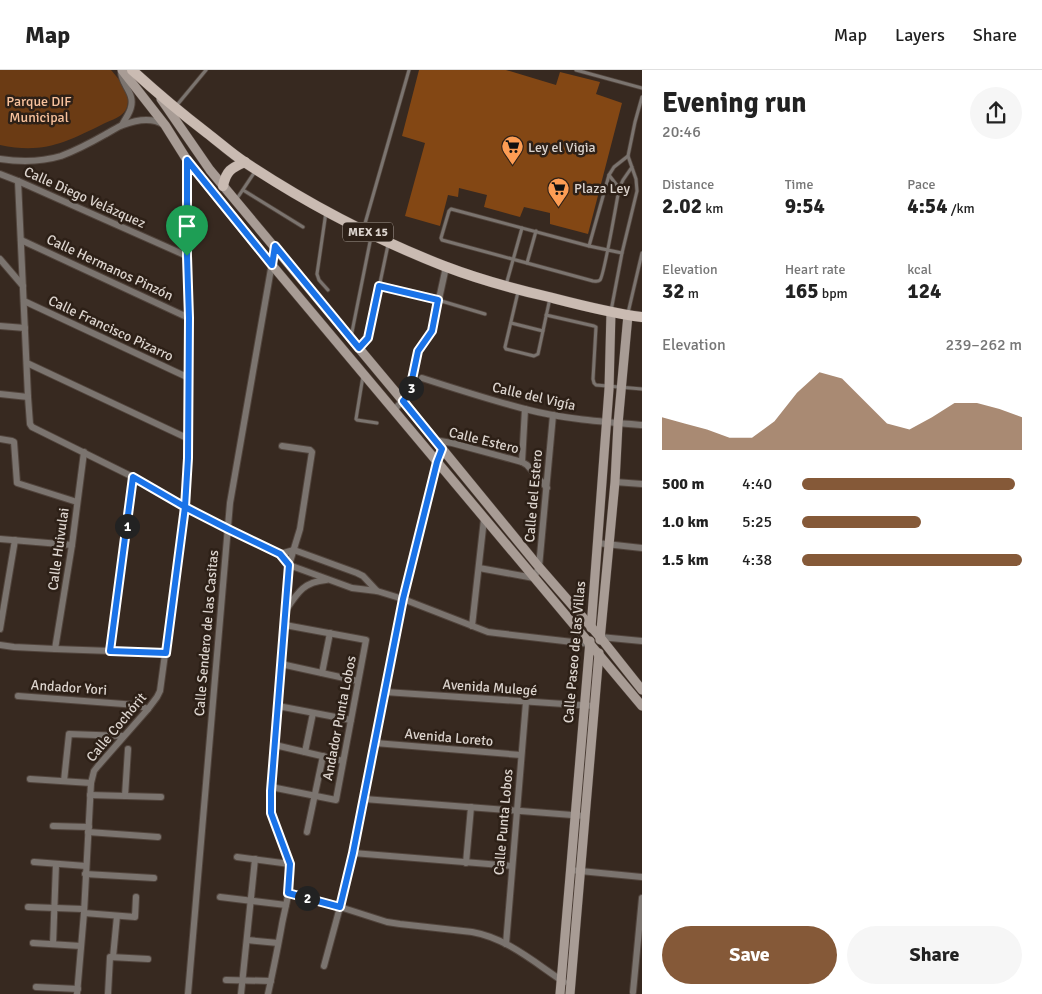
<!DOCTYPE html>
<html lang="en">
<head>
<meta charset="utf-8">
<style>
  :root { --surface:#fff; --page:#f6f6f6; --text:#222; --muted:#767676; --line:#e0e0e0; --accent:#855938 }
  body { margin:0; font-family:Signika,sans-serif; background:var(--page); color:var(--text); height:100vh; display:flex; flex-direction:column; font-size:19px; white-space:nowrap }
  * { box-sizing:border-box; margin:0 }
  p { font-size:16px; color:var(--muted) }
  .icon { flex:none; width:28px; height:28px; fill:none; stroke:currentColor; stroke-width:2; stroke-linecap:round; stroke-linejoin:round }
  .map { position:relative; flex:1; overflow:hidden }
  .panel { display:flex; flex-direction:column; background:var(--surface); width:400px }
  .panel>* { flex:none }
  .pin { position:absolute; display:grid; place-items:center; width:42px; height:42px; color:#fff; margin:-51px -21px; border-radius:50% 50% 50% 0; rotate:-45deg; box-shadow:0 0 5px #0007 }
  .pin .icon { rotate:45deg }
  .km { position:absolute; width:25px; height:25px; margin:-12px; border-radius:50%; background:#222; color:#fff; font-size:14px; line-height:25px; text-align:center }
  .round { display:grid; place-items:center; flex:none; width:52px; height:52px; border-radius:26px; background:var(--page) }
  .head { display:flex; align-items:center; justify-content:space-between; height:85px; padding:0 20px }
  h1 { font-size:28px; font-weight:800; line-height:38px }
  .stats { display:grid; grid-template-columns:repeat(3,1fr); gap:8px; height:85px; padding:5px 20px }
  .stats div { display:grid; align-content:center }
  .stats b { font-size:21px; font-weight:800 }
  .stats small { font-size:14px; font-weight:400 }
  .stats p { font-size:14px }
  .chart { height:140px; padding:10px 20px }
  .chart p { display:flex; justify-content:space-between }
  .chart svg { width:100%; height:90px; margin-top:5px; fill:var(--accent); opacity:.7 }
  .primary-button { display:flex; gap:10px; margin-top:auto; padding:10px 20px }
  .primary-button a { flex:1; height:58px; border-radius:30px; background:var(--accent); color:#fff; font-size:20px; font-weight:800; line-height:58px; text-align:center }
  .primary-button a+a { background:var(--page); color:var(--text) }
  ul { padding:0 20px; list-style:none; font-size:16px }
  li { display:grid; grid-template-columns:80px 60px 1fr; align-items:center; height:38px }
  li i { height:12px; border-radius:6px; background:var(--accent) }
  header { display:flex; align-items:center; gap:30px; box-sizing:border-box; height:70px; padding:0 25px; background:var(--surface); border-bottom:1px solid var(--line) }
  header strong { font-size:24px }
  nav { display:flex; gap:28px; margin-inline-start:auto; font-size:18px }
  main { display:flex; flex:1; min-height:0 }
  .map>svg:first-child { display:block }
  .green { fill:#6b3b14 }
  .building { fill:#834714 }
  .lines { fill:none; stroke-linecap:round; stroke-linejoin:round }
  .lane-casing { stroke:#51443c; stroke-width:4.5 }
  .street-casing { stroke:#51443c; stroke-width:8 }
  .secondary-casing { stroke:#51443c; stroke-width:10 }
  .primary-casing { stroke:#51443c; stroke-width:11 }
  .lane { stroke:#7b746f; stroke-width:3 }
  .street { stroke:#7b746f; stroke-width:6 }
  .secondary { stroke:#a89c95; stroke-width:9 }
  .primary { stroke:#cabbb2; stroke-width:10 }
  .route-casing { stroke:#fff; stroke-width:10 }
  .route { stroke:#1a73e8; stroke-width:6 }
  .labels { text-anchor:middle; stroke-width:5; stroke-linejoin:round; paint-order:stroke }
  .shield { fill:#2d2017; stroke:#a89e97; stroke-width:1 }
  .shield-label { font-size:12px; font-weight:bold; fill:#dcd4ce }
  .park-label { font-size:14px; fill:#f7c19c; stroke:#2d2017 }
  .poi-label { font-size:14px; fill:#dcd4ce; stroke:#2d2017; text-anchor:start }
  .street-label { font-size:14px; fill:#dcd4ce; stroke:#2d2017 }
</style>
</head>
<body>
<header>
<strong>Map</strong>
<nav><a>Map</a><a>Layers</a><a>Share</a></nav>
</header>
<main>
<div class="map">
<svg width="642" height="924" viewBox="0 0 642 924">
  <rect width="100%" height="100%" fill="#372920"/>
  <path class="green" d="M 0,0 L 111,0 C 119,9 132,24 127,37 C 124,47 111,50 103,54 C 65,73 43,84 0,75 Z"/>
  <path class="building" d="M 419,0 L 506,0 L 556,15 L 560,2 L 600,12 L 596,24 L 622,33 L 588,164 L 550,154 L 550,143 L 524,137 L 520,147 L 484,137 L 487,125 L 459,118 L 458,127 L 448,125 L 440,156 L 405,146 L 425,73 L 402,66 Z"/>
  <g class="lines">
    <defs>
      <g id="lane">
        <path d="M 576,0 L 642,18"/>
        <path d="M 177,35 L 206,0"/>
        <path d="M 632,97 L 623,110 L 619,119 C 617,130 604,206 600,210 C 598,212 596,211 593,211 L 442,170 L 441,168 L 449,141 L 451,139 L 589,176 L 622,183 L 637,121 L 636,109 L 628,86 L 635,52 L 642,27"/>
        <path d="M 609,105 L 619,118"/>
        <path d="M 243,120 L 303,157"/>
        <path d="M 236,130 L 256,100"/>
        <path d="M 326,142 L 317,204 L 319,210 L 328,220"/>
        <path d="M 364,157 L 409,0"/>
        <path d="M 589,176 L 609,105 L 614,97 L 628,86"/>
        <path d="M 527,193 L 536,161"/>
        <path d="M 506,215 L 522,158"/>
        <path d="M 379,216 L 438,230 L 485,244"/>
        <path d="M 518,222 L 505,277 L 506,279 L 534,286 L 538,284 L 550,228"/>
        <path d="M 611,241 L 622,183"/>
        <path d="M 628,243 L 642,183"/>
        <path d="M 546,245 L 594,256 L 596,257 L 593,309 L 594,313 L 596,315 L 642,319"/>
        <path d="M 511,253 L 543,261"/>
        <path d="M 351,267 L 371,167"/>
        <path d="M 359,278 L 366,272 L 369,265 L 388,175"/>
        <path d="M 363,306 L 356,349 L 357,350 L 377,353"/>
      </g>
      <g id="street">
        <path d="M 121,0 C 120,14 135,22 131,37 C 130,43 125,49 122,55"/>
        <path d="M 0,89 C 21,92 41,92 61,86 C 77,80 92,72 106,64 C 112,61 117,57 123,55 C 136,50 152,47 164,55"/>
        <path d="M 0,104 L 18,111 L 187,186"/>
        <path d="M 18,111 L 28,327 L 30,354 L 32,357 L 133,407 L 185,437 L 228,459 L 280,484 L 289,495 L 352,518 L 377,521 L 403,529 L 488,562 L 496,563 L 590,574"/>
        <path d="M 21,170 L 189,248"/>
        <path d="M 0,189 L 23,216"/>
        <path d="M 24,231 L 189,308"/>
        <path d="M 0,256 L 25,258"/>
        <path d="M 27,293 L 189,369"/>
        <path d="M 422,308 C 456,319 490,330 525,339 C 563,349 603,352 642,355"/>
        <path d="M 0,324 L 28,327"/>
        <path d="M 394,340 L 409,324 L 418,281 L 432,261 L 446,197"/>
        <path d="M 0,369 L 12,371 L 14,372 L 17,413 L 77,432"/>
        <path d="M 434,370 L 452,373 L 522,392 L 527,395 L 547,418"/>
        <path d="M 522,392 L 525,339"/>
        <path d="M 615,412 L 642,414"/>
        <path d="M 0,469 L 72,475"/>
        <path d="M 597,473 L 642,478"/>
        <path d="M 280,484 L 294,480 L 357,503 L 363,506 L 377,521"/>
        <path d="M 479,498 L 534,508 L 539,497 L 553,345"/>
        <path d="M 286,540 C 298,522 304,512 326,510"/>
        <path d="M 472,556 L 484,449"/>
        <path d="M 0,559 L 15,470"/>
        <path d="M 600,567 L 642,571"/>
        <path d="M 0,575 L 14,577 L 55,579 L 166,583"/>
        <path d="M 55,579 L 72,475 L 84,382"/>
        <path d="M 110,581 L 133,407"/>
        <path d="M 281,594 L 358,611"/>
        <path d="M 322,603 L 330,563"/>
        <path d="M 385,622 L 594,636"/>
        <path d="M 18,626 L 137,635 L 148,639"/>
        <path d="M 278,636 L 351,650"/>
        <path d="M 375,673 L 521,685"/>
        <path d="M 275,675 L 343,691"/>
        <path d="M 305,682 L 313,643"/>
        <path d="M 30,709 L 91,713"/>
        <path d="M 64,711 L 69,664 L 123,666"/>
        <path d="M 271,717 L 336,730 L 366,570 L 285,555"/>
        <path d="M 90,725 L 161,727"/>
        <path d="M 125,726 L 128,679"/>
        <path d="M 364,729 L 585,746"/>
        <path d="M 53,756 L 89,757"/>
        <path d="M 88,762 L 158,767"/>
        <path d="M 307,762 L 323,686"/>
        <path d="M 353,783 L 512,796"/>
        <path d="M 237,787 L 290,794"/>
        <path d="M 34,792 L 86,796"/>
        <path d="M 466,793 L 471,737"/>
        <path d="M 570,800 L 642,807"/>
        <path d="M 85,804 L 154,808"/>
        <path d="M 288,823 L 340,837 L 387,852 L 400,854 L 472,862 C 507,868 535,893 564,912"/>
        <path d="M 220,827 L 286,835"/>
        <path d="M 28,837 L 83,839"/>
        <path d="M 84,843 L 135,847 L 136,827"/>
        <path d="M 247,870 L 278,873"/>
        <path d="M 33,873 L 81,876"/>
        <path d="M 53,874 L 56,794"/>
        <path d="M 506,874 L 526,632"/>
        <path d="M 113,887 L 117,846"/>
        <path d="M 324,896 L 340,837 L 353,783 L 403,529 L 437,392 L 442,379"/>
        <path d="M 226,910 L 271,911"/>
        <path d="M 36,917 L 78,919"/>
        <path d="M 633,922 L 642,828"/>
        <path d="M 77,924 L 84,843 L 91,713 L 94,701 L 98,696 L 148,639 L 157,627 L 160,621 L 185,437 L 188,388 L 189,308 L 187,90"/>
        <path d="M 108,924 L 110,887 L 148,889"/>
        <path d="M 188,924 L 230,433 L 275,176"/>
        <path d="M 241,924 L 255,789"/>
        <path d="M 268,924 C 273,901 278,877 282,854 C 286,833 294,809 289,788 L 271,743 L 270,734 L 289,495 L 300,459 L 312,382 L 310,380 L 282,376"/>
      </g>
      <g id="secondary">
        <path d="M 122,0 L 165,55 L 187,90 L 272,195 L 642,636"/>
        <path d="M 161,29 L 210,100 L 403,331 L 539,497 L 600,567 L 642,620"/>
        <path d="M 591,558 L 609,319 L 611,242"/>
        <path d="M 600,570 L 615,412 L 618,354 L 628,245"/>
        <path d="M 560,924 L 590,571"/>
        <path d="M 570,924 L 599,583"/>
      </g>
      <g id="primary">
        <path d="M 132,0 C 156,22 181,43 207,63 C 220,73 232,84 246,93 C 308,134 375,169 444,196 C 478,209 514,219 549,227 C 580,235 610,243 642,247"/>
        <path d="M 223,116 C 226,101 231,98 245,92"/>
      </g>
    </defs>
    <use href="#lane" class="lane-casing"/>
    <use href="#street" class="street-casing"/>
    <use href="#secondary" class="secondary-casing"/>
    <use href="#primary" class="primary-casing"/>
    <use href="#lane" class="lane"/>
    <use href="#street" class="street"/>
    <use href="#secondary" class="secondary"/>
    <use href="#primary" class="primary"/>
  </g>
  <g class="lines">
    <defs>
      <path id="route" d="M 187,186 L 189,248 L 188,388 L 185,437 L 166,583 L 110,581 L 133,407 L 185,437 L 228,459 L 280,484 L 289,495 L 271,721 L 271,743 L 290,794 L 288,823 L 340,837 L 353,783 L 403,529 L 437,392 L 442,379 L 403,331 L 409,324 L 410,319 L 418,281 L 432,261 L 438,230 L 379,216 L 368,268 L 359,278 L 275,176 L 272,195 L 187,90 L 187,186"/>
    </defs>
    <use href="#route" class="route-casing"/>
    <use href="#route" class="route"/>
  </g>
  <defs>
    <symbol id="supermarket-pin" viewBox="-11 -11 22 30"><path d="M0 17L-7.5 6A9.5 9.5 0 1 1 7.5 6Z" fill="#fd9d54" stroke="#2d2017"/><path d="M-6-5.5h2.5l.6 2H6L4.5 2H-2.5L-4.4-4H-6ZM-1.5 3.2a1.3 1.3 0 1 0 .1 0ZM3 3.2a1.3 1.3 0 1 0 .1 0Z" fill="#111"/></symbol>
  </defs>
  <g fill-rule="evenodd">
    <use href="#supermarket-pin" x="500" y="64" width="25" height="34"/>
    <use href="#supermarket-pin" x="546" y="106" width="25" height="34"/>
  </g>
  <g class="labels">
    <rect class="shield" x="343" y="152.5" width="50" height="19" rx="4"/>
    <g class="shield-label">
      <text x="368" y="166">MEX 15</text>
    </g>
    <g class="park-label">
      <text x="39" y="36">Parque DIF<tspan x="39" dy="16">Municipal</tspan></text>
    </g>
    <g class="poi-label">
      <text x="528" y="82">Ley el Vigia</text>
      <text x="574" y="123">Plaza Ley</text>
    </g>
    <g class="street-label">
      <text transform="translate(85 127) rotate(24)" y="5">Calle Diego Velázquez</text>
      <text transform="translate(110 197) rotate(25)" y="5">Calle Hermanos Pinzón</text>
      <text transform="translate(111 258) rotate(25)" y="5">Calle Francisco Pizarro</text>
      <text transform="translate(534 326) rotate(13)" y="5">Calle del Vigía</text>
      <text transform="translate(484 370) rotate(14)" y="5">Calle Estero</text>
      <text transform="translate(533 426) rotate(-85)" y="5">Calle del Estero</text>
      <text transform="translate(58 479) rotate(-82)" y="5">Calle Huivulai</text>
      <text transform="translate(206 563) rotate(-85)" y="5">Calle Sendero de las Casitas</text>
      <text transform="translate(574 582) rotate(-85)" y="5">Calle Paseo de las Villas</text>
      <text transform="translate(69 617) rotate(4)" y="5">Andador Yori</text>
      <text transform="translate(490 617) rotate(4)" y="5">Avenida Mulegé</text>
      <text transform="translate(339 648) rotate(-79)" y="5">Andador Punta Lobos</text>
      <text transform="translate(116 657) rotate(-50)" y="5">Calle Cochórit</text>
      <text transform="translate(449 667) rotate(5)" y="5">Avenida Loreto</text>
      <text transform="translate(503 752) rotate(-85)" y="5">Calle Punta Lobos</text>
    </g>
  </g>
</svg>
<div class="pin" style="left:187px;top:186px;background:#1e9e55"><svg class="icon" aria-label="arrive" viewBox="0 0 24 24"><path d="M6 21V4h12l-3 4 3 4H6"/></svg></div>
<b class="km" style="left:127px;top:456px">1</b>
<b class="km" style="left:307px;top:828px">2</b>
<b class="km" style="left:411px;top:318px">3</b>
</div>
<section class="panel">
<div class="head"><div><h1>Evening run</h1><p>20:46</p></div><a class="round"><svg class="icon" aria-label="share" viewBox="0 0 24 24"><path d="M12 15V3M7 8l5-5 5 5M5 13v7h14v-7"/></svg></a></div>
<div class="stats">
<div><p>Distance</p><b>2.02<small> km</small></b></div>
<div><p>Time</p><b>9:54</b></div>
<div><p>Pace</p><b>4:54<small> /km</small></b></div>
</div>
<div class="stats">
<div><p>Elevation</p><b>32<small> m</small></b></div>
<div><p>Heart rate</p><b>165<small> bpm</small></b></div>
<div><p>kcal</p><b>124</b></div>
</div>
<div class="chart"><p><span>Elevation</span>239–262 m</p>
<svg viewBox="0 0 160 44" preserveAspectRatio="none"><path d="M0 44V28L10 31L20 34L30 38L40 38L50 30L60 16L70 6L80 9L90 20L100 31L110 34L120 28L130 21L140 21L150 24L160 28V44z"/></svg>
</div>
<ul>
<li><b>500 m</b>4:40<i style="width:97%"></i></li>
<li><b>1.0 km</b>5:25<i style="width:54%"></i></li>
<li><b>1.5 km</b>4:38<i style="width:100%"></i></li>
</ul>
<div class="primary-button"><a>Save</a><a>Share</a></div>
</section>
</main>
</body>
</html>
